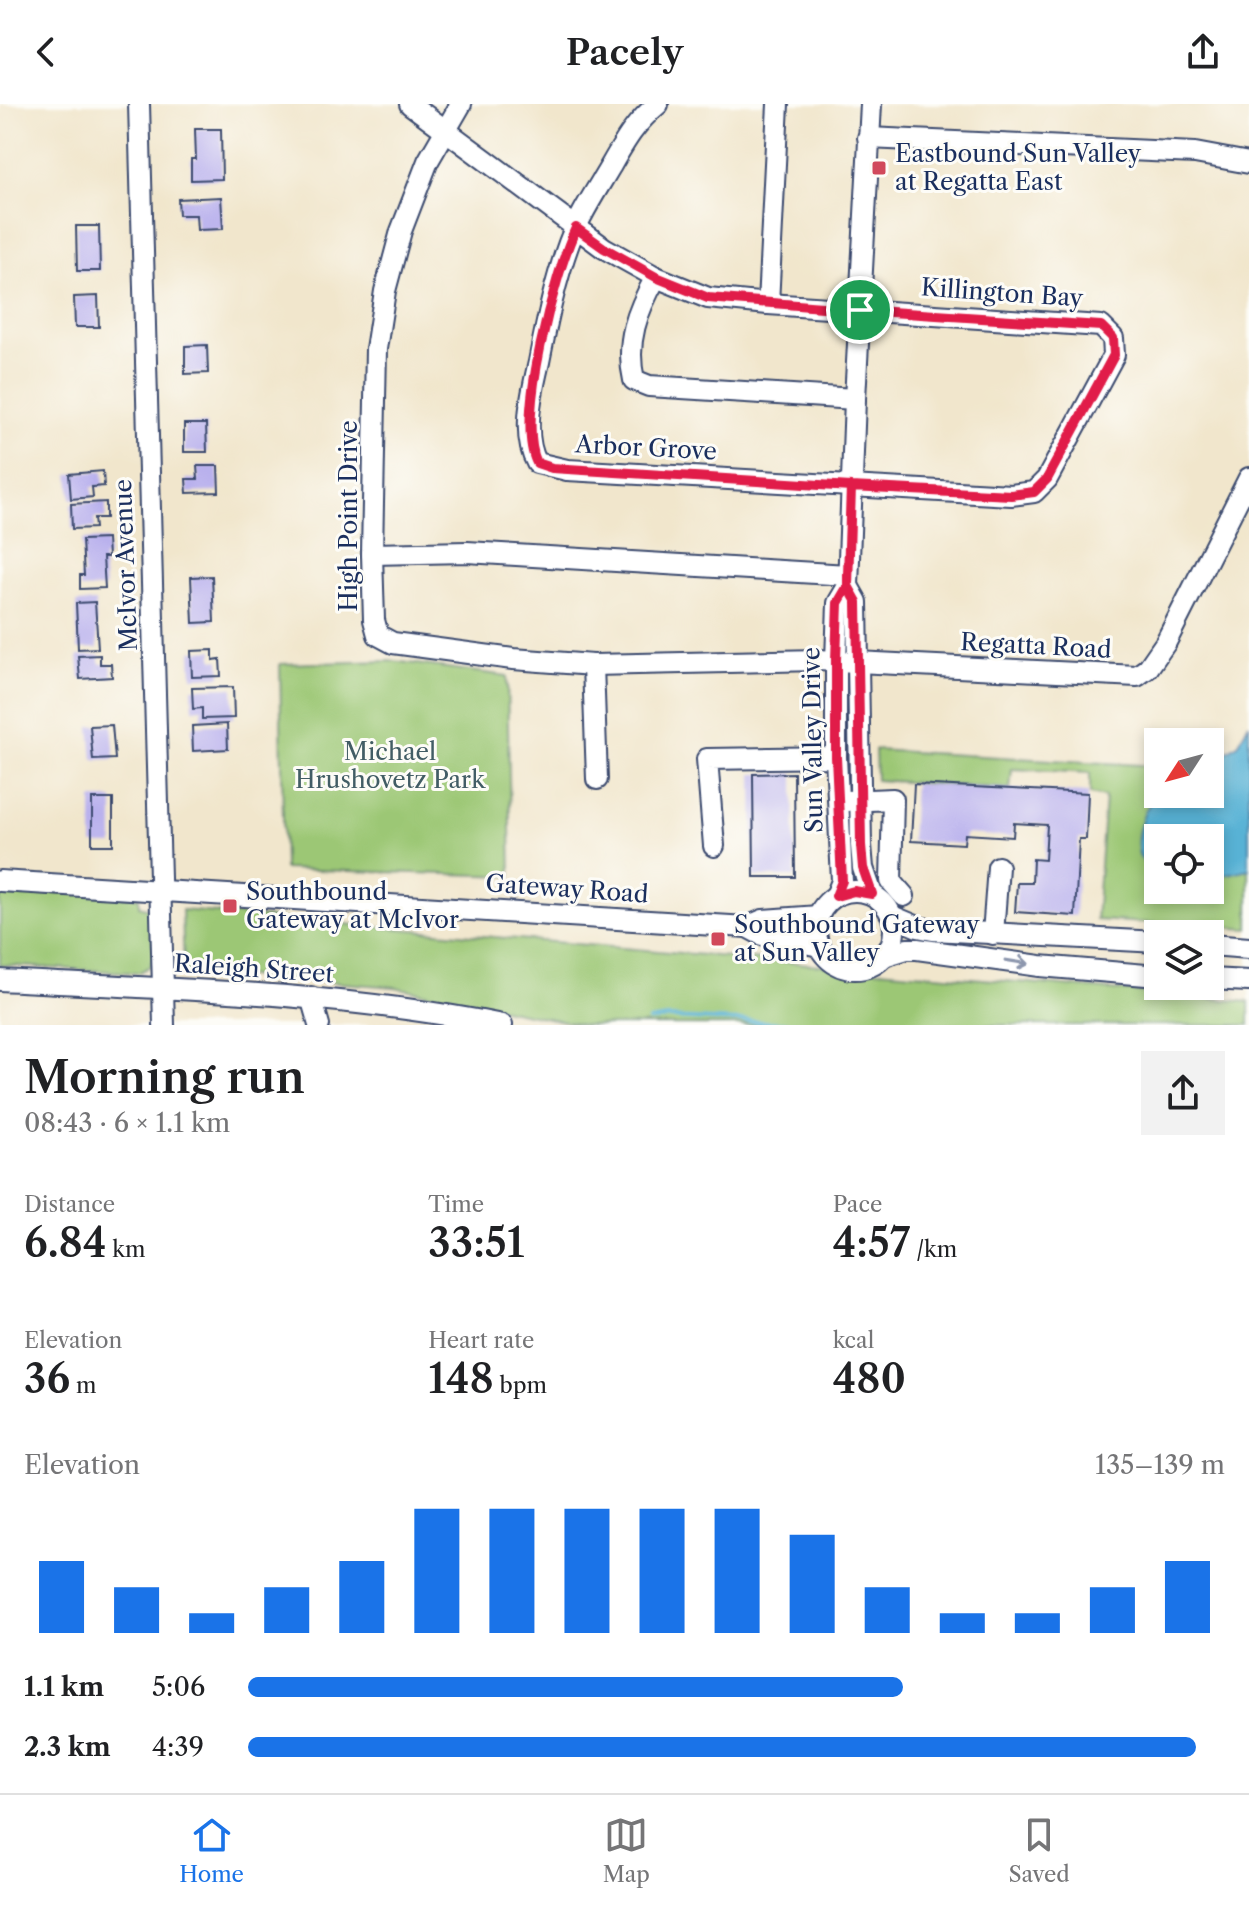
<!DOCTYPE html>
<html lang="en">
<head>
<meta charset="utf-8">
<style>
  :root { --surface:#fff; --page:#f2f2f2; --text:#202124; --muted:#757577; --line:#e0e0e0; --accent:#1a73e8 }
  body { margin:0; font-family:"Libre Caslon Text",serif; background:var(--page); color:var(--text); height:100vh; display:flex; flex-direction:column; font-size:30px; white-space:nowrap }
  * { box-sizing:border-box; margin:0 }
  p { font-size:26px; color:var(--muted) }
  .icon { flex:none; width:44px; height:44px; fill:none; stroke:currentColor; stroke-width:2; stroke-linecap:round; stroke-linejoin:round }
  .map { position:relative; height:921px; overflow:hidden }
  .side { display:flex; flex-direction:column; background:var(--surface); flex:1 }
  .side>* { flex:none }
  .needle { width:52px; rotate:234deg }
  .tools { position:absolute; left:1144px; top:624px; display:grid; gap:16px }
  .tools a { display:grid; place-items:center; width:80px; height:80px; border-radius:0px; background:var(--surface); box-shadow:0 4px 12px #0003; font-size:40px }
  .pin { position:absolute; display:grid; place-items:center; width:68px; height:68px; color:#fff; margin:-34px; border:4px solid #fff; border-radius:50%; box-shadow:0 2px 8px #0007 }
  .round { display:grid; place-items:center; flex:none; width:84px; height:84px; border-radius:0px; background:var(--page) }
  .overview { display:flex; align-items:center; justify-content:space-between; height:136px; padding:0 24px }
  h1 { font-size:44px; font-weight:600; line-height:60px }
  .metrics { display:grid; grid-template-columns:repeat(3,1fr); gap:12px; height:136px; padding:8px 24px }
  .metrics div { display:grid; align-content:center }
  .metrics b { font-size:40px; font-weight:600 }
  .metrics small { font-size:22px; font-weight:400 }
  .metrics p { font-size:22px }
  .chart { height:224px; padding:16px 24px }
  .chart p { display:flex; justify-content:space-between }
  .chart svg { width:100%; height:144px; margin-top:8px; stroke:var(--accent); stroke-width:6 }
  ul { padding:0 24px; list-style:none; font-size:26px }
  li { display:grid; grid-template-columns:128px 96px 1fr; align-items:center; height:60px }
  li i { height:20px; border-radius:10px; background:var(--accent) }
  header { display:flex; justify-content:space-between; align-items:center; height:104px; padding:0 24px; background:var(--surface); font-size:36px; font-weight:600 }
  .menu { display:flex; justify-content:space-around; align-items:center; height:112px; border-top:2px solid var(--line); background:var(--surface); font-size:22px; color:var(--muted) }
  .menu a { display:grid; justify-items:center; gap:4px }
  .menu .current { color:var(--accent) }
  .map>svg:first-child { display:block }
  .green { fill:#9cc774; stroke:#5c7b69; stroke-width:2 }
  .water { fill:#58b2d5; stroke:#3a709a; stroke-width:2 }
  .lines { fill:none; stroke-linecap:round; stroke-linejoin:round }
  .stream { stroke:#58b2d5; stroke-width:4 }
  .building { fill:#b9b1ed }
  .minor-casing { stroke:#3b4a6e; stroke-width:24 }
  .minor { stroke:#fff; stroke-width:20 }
  .oneway { stroke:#8d97ae }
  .route-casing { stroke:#fff; stroke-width:16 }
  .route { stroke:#e11d48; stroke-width:10 }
  .poi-dot { fill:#d1495b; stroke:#fdfcf7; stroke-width:3 }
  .labels { text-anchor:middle; stroke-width:6; stroke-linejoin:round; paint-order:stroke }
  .poi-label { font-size:24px; fill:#1b2f5e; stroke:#fdfcf7; text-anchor:start }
  .street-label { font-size:24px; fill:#1b2f5e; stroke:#fdfcf7 }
  .park-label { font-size:24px; fill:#425d65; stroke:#fdfcf7 }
</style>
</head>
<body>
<header><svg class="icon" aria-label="back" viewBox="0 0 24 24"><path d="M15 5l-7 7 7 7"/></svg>Pacely<svg class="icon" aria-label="share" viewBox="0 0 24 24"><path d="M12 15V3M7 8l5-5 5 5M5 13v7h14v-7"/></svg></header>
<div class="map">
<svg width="1249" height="921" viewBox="0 0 1249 921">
  <rect width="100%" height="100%" fill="#fdfcf7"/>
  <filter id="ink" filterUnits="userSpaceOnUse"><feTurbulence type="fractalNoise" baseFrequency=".0125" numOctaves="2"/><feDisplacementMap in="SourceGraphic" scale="16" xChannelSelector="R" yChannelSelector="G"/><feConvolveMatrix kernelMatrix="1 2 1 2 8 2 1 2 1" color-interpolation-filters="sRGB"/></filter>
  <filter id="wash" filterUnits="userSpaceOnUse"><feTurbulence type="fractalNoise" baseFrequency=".006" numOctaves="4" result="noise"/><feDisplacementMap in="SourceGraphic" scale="32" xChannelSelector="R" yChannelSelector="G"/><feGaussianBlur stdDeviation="1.8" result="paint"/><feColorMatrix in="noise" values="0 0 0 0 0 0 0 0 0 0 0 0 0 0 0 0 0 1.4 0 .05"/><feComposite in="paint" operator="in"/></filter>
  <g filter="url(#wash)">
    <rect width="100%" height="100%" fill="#f1e6cc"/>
    <g class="green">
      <path d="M 394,557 L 507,572 L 511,772 L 284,765 L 280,560 Z"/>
      <path d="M 875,646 L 1158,662 L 1159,690 L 1152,694 L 1158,786 L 1210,786 L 1210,774 L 1249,765 L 1249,825 L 1096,816 L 1105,693 L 1090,690 L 1090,669 L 1012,665 L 1010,685 L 876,676 Z"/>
      <path d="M 0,785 L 139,793 L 139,802 L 152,806 L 154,851 L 150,862 L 138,869 L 0,861 Z"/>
      <path d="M 182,806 L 1249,898 L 1249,921 L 582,921 L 395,883 L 184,867 Z"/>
    </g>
    <path class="water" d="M 1249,619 L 1249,765 L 1210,774 L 1210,734 L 1158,734 L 1158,772 L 1156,771 C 1149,764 1138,755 1138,744 C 1136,728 1145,699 1159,690 L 1210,690 L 1210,659 L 1239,639 Z"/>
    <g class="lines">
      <path class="stream" d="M 649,917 L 668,914 L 831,921"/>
    </g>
    <g id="blocks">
      <g class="building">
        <path d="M 195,25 L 221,25 L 222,75 L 191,76 L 191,55 L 196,55 Z"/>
        <path d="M 221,93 L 223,125 L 197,126 L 196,111 L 179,111 L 178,95 Z"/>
        <path d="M 76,122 L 99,122 L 100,167 L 77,167 Z"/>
        <path d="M 98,192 L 99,223 L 75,223 L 74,193 Z"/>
        <path d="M 207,241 L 208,269 L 185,270 L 185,242 Z"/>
        <path d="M 184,320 L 206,320 L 207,348 L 184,348 Z"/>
        <path d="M 197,362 L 218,362 L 219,388 L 187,389 L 186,375 L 198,375 Z"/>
        <path d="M 103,367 L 104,382 L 92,383 L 93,393 L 71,395 L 69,370 Z"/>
        <path d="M 106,398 L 106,414 L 94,414 L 95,424 L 72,425 L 71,400 Z"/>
        <path d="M 107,435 L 108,453 L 103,453 L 105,484 L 80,485 L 80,471 L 84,471 L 82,436 Z"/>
        <path d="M 212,472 L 214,518 L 193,519 L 191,473 Z"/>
        <path d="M 95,498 L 98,544 L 78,545 L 76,499 Z"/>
        <path d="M 213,546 L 213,556 L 220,555 L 221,572 L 192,573 L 191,547 Z"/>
        <path d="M 100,551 L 100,560 L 111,560 L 112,573 L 80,575 L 78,552 Z"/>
        <path d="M 233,583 L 234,614 L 202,615 L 202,604 L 193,605 L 192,584 Z"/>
        <path d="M 227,620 L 228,645 L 193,647 L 192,622 Z"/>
        <path d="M 112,621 L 115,655 L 93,656 L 90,622 Z"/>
        <path d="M 794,669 L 795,773 L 754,773 L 753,670 Z"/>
        <path d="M 914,680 L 1088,689 L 1086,735 L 1079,735 L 1075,812 L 1015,808 L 1017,779 L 1032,779 L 1033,755 L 1045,756 L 1047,721 L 1014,719 L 1013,733 L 965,730 L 964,740 L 911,737 Z"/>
        <rect x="92" y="695" width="21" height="46"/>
      </g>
    </g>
  </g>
  <g filter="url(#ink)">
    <use href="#blocks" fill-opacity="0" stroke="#3b4a6e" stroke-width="2"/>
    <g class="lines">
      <defs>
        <g id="minor">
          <path d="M 139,0 L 164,921"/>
          <path d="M 410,0 L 604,144 L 656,173 L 708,194 L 768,200 L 1101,222 L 1113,234 L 1114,251 L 1047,375 L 1034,388 L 1011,391 L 567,366 L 537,359 C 521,331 532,288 539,258 C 547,217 555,177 569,139 C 579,112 596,87 610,63 C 625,37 635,19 658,0"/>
          <path d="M 461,0 L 428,57 L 401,127 L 385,187 L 376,245 L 372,450 L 374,516 L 378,531 L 393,539 L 513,555 L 593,561 L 817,556 L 1137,572 L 1148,564 L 1166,538 L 1249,374"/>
          <path d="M 868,34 L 1195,49 L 1249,59"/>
          <path d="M 656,173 C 637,207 625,238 634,276 L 649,282 L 855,295"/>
          <path d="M 768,200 L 778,0"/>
          <path d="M 372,450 L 467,448 L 848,471"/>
          <path d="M 848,482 L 857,498 L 861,741 L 863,764 L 872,790"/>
          <path d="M 593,561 L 597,675"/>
          <path d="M 846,697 L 893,695 L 891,777 L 904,792"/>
          <path d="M 714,742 L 707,655 L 836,653"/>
          <path d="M 0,777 L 747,823 L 762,831 L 820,842"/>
          <circle cx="855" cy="826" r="39"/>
          <path d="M 836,792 L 842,777 L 836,653 L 836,556 L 838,499 L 848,482 L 855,295 L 871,0"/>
          <path d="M 892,812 L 918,823 L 933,826 L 1158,838"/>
          <path d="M 747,823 L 763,816 L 819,812"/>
          <path d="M 993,830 L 998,763"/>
          <path d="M 1210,841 L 1249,844"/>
          <path d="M 884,852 L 907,845 L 917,845 L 1040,862 L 1158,872"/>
          <path d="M 1210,875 L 1249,877"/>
          <path d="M 0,876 C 168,885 337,888 502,921"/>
          <path d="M 311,893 L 319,921"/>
        </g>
      </defs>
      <use href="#minor" class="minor-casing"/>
      <use href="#minor" class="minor"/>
    </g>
    <defs><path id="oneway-shaft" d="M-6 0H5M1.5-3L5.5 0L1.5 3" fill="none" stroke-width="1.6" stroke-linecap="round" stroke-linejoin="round" transform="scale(2)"/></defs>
    <use class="oneway" href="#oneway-shaft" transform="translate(1017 858) rotate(9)"/>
  </g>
  <g class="lines" filter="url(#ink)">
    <defs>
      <path id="route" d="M 860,206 L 708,194 L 656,173 L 604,144 L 576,124 C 555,168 515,317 537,359 L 552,364 L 851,383 L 848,482 L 857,498 L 861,741 L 863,764 L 872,790 L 854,787 L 836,792 L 842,777 L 836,653 L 836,556 L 838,499 L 848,482 L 848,471 L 851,383 L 1011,391 L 1034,388 L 1047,375 L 1114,251 L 1113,234 L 1101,222 L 860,206"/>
    </defs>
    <use href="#route" class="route-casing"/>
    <use href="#route" class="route"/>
  </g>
  <g class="poi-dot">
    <rect x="871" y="56" width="16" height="16" rx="4"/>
    <rect x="222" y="794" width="16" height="16" rx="4"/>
    <rect x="710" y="827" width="16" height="16" rx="4"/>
  </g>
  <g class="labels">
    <g class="poi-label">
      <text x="895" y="58">Eastbound Sun Valley<tspan x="895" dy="28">at Regatta East</tspan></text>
      <text x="246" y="796">Southbound<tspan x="246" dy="28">Gateway at McIvor</tspan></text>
      <text x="734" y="829">Southbound Gateway<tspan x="734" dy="28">at Sun Valley</tspan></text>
    </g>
    <g class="street-label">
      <text transform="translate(1002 189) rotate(4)" y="8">Killington Bay</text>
      <text transform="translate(646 344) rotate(3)" y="8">Arbor Grove</text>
      <text transform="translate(349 412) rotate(-90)" y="8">High Point Drive</text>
      <text transform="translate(126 461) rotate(-92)" y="8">McIvor Avenue</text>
      <text transform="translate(1036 542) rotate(3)" y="8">Regatta Road</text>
      <text transform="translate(813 636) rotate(-91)" y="8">Sun Valley Drive</text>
      <text transform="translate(567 785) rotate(4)" y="8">Gateway Road</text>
      <text transform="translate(254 865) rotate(4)" y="8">Raleigh Street</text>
    </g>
    <g class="park-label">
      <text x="390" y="656">Michael<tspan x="390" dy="28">Hrushovetz Park</tspan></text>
    </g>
  </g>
</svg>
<div class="tools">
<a><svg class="needle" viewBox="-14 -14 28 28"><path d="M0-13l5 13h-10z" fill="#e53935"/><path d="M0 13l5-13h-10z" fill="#757577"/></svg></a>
<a><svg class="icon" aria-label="locate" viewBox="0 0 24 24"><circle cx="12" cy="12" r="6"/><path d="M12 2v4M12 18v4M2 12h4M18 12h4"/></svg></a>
<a><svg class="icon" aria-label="layers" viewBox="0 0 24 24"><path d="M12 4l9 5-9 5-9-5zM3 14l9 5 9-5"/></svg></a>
</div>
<div class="pin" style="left:860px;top:206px;background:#1e9e55"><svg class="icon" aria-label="arrive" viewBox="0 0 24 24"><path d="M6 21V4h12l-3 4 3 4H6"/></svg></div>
</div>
<section class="side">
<div class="overview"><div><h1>Morning run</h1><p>08:43 · 6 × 1.1 km</p></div><a class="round"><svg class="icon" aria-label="share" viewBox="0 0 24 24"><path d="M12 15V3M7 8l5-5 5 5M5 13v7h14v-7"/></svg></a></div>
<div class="metrics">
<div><p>Distance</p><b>6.84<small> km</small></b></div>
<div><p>Time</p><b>33:51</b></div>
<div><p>Pace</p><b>4:57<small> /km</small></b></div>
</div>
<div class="metrics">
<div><p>Elevation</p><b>36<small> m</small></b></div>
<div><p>Heart rate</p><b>148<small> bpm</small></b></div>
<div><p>kcal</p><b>480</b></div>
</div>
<div class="chart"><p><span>Elevation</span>135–139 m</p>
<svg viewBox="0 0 160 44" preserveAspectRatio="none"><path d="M5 44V22M15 44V30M25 44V38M35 44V30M45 44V22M55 44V6M65 44V6M75 44V6M85 44V6M95 44V6M105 44V14M115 44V30M125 44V38M135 44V38M145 44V30M155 44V22"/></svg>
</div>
<ul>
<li><b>1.1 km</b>5:06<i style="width:67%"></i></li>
<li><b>2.3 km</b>4:39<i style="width:97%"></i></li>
</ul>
</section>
<nav class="menu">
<a class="current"><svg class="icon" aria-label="home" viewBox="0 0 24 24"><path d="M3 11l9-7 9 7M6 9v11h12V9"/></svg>Home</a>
<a><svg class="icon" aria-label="map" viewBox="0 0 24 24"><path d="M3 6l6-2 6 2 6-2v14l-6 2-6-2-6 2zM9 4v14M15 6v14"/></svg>Map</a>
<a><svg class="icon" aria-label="saved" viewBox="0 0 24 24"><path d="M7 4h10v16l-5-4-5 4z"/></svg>Saved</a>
</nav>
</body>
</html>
